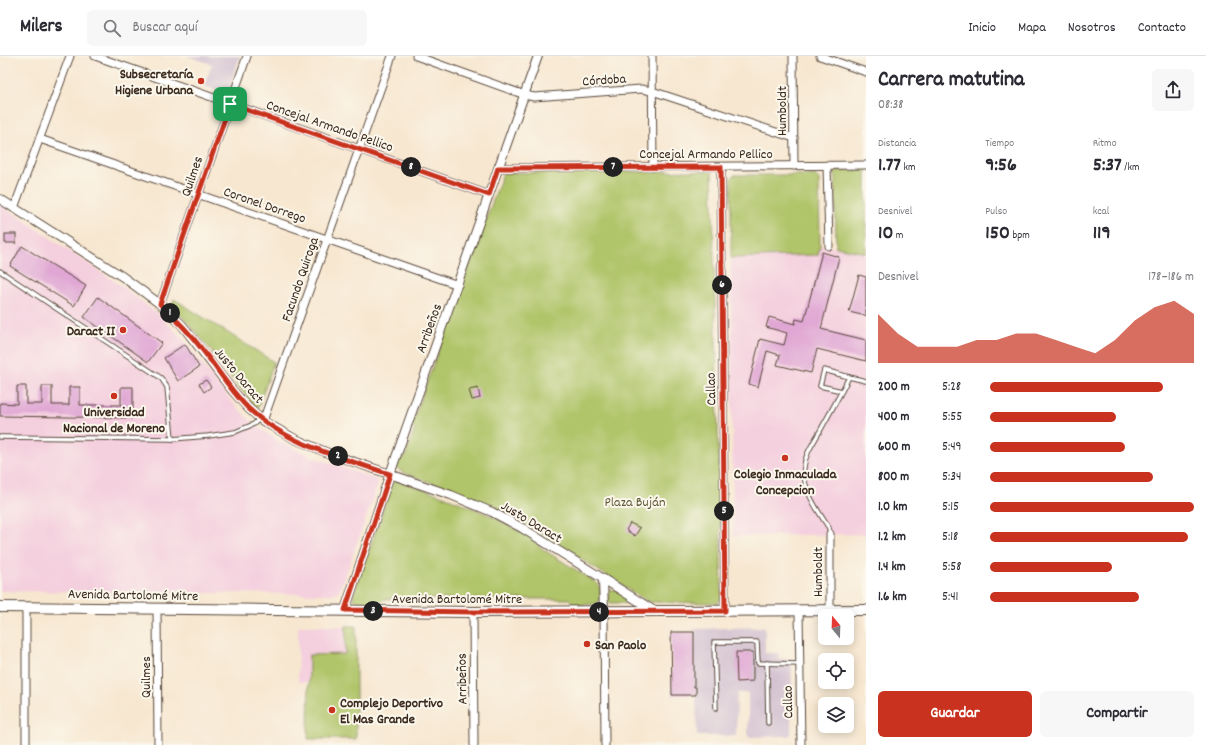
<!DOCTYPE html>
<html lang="es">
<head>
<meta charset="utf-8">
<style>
  :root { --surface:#fff; --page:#f7f7f7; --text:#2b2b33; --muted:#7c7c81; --line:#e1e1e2; --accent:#c8321e }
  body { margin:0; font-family:Dekko,sans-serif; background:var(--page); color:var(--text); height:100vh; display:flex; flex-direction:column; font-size:15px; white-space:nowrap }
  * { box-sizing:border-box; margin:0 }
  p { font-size:13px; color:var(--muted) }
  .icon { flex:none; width:22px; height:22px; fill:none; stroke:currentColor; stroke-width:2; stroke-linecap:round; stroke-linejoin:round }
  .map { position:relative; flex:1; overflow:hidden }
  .panel { display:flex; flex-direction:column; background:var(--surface); width:340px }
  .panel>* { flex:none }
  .needle { width:26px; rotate:341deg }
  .fabs { position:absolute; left:818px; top:553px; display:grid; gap:8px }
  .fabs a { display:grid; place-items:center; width:36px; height:36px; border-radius:6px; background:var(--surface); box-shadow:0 2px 10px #0003; font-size:20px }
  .pin { position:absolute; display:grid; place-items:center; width:34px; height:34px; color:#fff; margin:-17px; border-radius:8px; box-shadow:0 2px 6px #0006 }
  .km { position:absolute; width:20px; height:20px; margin:-10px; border-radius:50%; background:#222; color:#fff; font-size:11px; line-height:20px; text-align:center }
  .round { display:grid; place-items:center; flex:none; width:42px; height:42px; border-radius:6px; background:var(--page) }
  .summary { display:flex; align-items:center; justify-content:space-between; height:68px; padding:0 12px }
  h1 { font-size:22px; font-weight:800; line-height:30px }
  .stats { display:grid; grid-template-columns:repeat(3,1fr); gap:6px; height:68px; padding:4px 12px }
  .stats div { display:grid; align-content:center }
  .stats b { font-size:20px; font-weight:800 }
  .stats small { font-size:11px; font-weight:400 }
  .stats p { font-size:11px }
  .chart { height:112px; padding:8px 12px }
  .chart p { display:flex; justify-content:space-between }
  .chart svg { width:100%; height:72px; margin-top:4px; fill:var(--accent); opacity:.7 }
  .button { display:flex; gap:8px; margin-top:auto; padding:8px 12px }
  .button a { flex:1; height:46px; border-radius:6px; background:var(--accent); color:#fff; font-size:16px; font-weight:800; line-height:46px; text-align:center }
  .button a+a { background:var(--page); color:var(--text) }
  ul { padding:0 12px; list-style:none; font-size:13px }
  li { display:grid; grid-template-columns:64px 48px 1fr; align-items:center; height:30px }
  li i { height:10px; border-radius:5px; background:var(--accent) }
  header { display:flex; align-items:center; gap:24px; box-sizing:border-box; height:56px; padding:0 20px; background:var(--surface); border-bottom:1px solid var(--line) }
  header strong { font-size:19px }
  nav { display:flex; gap:22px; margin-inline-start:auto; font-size:14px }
  .search { width:280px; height:36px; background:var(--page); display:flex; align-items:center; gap:10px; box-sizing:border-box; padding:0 14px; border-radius:6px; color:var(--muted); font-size:15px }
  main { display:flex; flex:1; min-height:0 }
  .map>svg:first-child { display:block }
  .built { fill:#f4cfde }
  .industrial { fill:#d0bdce }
  .green { fill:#b0c469; stroke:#767744 }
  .building { fill:#e0a7d4 }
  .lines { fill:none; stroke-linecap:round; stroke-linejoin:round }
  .service-casing { stroke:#574639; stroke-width:5.5 }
  .minor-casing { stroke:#574639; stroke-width:9 }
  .tertiary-casing { stroke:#574639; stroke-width:10 }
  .primary-casing { stroke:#574639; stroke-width:12 }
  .service { stroke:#fff; stroke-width:3.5 }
  .minor { stroke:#fff; stroke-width:7 }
  .tertiary { stroke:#fff; stroke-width:8 }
  .primary { stroke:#fff; stroke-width:10 }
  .route-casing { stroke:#fff; stroke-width:8 }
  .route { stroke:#c8321e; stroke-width:5 }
  .poi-dot { fill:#c8321e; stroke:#fbf7ec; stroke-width:1.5 }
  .labels { text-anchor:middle; stroke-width:4; stroke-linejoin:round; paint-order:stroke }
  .poi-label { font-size:14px; font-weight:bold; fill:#3b2a1e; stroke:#fbf7ec; text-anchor:end }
  .street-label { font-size:14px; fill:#3b2a1e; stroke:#fbf7ec }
  .park-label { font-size:14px; fill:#5e5834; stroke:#fbf7ec }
</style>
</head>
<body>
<header>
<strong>Milers</strong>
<div class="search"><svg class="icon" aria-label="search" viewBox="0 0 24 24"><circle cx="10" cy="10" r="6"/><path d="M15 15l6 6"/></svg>Buscar aquí</div>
<nav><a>Inicio</a><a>Mapa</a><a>Nosotros</a><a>Contacto</a></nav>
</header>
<main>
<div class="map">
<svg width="866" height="689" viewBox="0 0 866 689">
  <rect width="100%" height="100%" fill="#fbf7ec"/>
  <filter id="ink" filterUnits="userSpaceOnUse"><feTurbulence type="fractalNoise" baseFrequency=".025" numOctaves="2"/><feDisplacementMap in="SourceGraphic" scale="8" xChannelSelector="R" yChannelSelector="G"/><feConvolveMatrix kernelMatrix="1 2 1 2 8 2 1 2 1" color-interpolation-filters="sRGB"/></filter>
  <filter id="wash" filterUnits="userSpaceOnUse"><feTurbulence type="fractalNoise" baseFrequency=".012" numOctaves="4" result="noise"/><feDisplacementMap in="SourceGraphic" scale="16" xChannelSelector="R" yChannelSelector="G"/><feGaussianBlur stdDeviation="0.9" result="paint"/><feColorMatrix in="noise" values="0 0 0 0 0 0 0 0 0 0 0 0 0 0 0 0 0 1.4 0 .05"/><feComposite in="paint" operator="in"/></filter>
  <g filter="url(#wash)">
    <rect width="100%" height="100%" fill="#f7e7d0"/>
    <g class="built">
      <path d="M 0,148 L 126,233 L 159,259 L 184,285 L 233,347 L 254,368 L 278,385 L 310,400 L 376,423 L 378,428 L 340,534 L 333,538 L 0,535 Z"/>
      <path d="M 820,189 L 866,197 L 866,478 L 733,480 L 731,202 L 818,199 Z"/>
      <path d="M 298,570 L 346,570 L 345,599 L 309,599 L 308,626 L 298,626 Z"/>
    </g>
    <g class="industrial">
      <path d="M 187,0 L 240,0 L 228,35 L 225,37 L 204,30 L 212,8 Z"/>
      <path d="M 765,571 L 765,597 L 778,597 L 778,603 L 792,603 L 791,678 L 788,680 L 748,681 L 748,637 L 737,637 L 736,680 L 697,680 L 696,632 L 694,631 L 694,573 Z"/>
    </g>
    <g class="green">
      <path d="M 866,114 L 866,197 L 836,191 L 835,115 Z"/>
      <path d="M 712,115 L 722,541 L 718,547 L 648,546 L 529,470 L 512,461 L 468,441 L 400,415 L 397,412 L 400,401 L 405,401 L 415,373 L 411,370 L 503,117 Z"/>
      <path d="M 734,119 L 815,119 L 819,123 L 820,189 L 818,199 L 731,202 L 731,122 Z"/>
      <path d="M 174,243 L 274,306 L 258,352 C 236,331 224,310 205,287 C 195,274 183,262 172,250 Z"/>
      <path d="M 394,423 L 446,441 L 492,460 L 529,481 L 544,494 L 597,527 L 600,532 L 600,545 L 594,548 L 575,549 L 569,543 L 384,543 L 380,547 L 357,546 L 354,544 L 353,540 Z"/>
      <path d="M 609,533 C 616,533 626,538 628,545 L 626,547 L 611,547 L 609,546 Z"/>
      <path d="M 346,570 L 356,570 L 356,683 L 308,683 L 309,599 L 345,598 Z"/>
    </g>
    <g id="blocks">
      <g class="building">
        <rect x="5" y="178" width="11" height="9"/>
        <path d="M 22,190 L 86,230 L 74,250 L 10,210 Z"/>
        <path d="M 822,196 L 839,201 L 821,273 L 866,284 L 866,305 L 817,293 L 811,317 L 777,309 L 780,299 L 767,295 L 758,331 L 749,328 L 760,283 L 784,289 L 787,277 L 766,271 L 769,261 L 795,268 L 796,263 L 804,265 Z"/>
        <path d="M 859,219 L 866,221 L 866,260 L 849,256 Z"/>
        <path d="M 98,241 L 162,287 L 148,306 L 84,261 Z"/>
        <path d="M 185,288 L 199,311 L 178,325 L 164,302 Z"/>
        <path d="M 206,324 L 211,331 L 204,336 L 199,328 Z"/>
        <path d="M 17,330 L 26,330 L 26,348 L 42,348 L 42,330 L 52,330 L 52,349 L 69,349 L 69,331 L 80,331 L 80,349 L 121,349 L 121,331 L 133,331 L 133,362 L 0,360 L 0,347 L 17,348 Z"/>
        <path d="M 478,332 L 480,342 L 472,344 L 469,334 Z"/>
        <path d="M 630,467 L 640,472 L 635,480 L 626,474 Z"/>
        <path d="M 671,576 L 694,576 L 694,631 L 696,631 L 696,639 L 672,639 Z"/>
        <path d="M 736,596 L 753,596 L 753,625 L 737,626 Z"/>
      </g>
    </g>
  </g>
  <g filter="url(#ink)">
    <use href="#blocks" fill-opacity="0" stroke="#574639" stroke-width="1"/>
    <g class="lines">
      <defs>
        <g id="service">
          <path d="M 0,215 L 161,322 L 167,331 L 172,383"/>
          <path d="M 849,321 L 866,325"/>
          <path d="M 0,381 L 172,383 L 208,380 L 235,376 L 254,368 L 260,362"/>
          <path d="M 830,478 L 829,472 C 818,455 802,433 804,411 C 805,398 814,386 820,375 C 830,357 840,339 849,321 L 824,314 L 820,330 L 842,335"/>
          <path d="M 767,607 L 768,667"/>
          <path d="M 716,652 L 714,586 L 757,586 L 758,607 L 799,608"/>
        </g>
        <g id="minor">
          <path d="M 95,0 L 489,139"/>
          <path d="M 416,0 L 525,39 L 534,41 L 641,33 L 652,35 L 794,82"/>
          <path d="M 652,0 L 653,111"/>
          <path d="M 793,0 L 794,110"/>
          <path d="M 820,0 L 866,16"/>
          <path d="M 40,83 L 458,229"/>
          <path d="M 827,109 L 829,190"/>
          <path d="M 721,111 L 725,555"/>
          <path d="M 498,112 L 866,109"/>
          <path d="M 14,152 L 70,0"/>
          <path d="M 160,248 L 247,0"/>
          <path d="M 263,365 L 392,0"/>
          <path d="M 830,478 L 830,554"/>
          <path d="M 26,551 L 26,689"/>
          <path d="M 157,552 L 158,689"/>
          <path d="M 799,555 L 801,689"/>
          <path d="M 473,556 L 474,689"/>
          <path d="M 604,556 L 605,689"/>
        </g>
        <g id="tertiary">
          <path d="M 0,143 L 123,221 L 160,248 L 182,269 L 232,334 L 248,352 L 263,365 L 295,383 L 328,397 L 451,439 L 492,456 L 522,472 L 656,556"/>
          <path d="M 603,523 L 604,556"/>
          <path d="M 345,554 L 390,418 L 538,0"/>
        </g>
        <path id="primary" d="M 0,551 L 473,556 L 866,554"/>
      </defs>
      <use href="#service" class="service-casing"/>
      <use href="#minor" class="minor-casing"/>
      <use href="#tertiary" class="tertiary-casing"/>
      <use href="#primary" class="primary-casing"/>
      <use href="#service" class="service"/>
      <use href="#minor" class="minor"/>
      <use href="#tertiary" class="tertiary"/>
      <use href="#primary" class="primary"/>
    </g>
  </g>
  <g class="lines" filter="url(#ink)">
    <defs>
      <path id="route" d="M 230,48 L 489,139 L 498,112 L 721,111 L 725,555 L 473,556 L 345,554 L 390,418 C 342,402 286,388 248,352 C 230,334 217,312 201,292 C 189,276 175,262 160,248 Z"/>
    </defs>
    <use href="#route" class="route-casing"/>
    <use href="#route" class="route"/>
  </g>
  <g class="poi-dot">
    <circle cx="201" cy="25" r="4"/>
    <circle cx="123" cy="274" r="4"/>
    <circle cx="114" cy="340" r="4"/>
    <circle cx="785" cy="402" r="4"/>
    <circle cx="587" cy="588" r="4"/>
    <circle cx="332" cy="654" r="4"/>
  </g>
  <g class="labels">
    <g class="poi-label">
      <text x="193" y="22">Subsecretaría<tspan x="193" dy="16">Higiene Urbana</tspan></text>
      <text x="115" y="279">Daract II</text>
      <text x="114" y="360" text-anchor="middle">Universidad<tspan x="114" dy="16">Nacional de Moreno</tspan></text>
      <text x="785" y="422" text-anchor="middle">Colegio Inmaculada<tspan x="785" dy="16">Concepcion</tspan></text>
      <text x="595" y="593" text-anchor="start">San Paolo</text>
      <text x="340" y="651" text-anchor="start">Complejo Deportivo<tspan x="340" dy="16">El Mas Grande</tspan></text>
    </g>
    <g class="street-label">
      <text transform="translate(604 23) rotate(-4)" y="5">Córdoba</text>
      <text transform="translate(781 55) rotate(-90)" y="5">Humboldt</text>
      <text transform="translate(330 69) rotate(19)" y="5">Concejal Armando Pellico</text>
      <text x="706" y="102">Concejal Armando Pellico</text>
      <text transform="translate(191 120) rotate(-71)" y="5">Quilmes</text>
      <text transform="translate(265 148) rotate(19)" y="5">Coronel Dorrego</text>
      <text transform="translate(299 223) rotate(-71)" y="5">Facundo Quiroga</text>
      <text transform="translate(428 272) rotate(-70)" y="5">Arribeños</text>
      <text transform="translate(240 319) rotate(50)" y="5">Justo Daract</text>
      <text transform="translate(710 333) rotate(-91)" y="5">Callao</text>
      <text transform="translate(532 465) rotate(31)" y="5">Justo Daract</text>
      <text transform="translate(817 516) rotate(-90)" y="5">Humboldt</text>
      <text transform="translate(133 538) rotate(1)" y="5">Avenida Bartolomé Mitre</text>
      <text x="457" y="547">Avenida Bartolomé Mitre</text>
      <text transform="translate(145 621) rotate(-90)" y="5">Quilmes</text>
      <text transform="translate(461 623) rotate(-91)" y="5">Arribeños</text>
      <text transform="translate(787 646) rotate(-91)" y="5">Callao</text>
    </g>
    <g class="park-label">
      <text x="635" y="450">Plaza Buján</text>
    </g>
  </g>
</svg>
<div class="fabs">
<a><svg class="needle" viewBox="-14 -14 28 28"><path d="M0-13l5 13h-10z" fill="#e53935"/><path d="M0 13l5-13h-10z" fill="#7c7c81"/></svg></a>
<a><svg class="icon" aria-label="locate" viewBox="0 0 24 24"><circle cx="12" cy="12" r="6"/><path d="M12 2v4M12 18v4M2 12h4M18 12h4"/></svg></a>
<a><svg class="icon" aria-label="layers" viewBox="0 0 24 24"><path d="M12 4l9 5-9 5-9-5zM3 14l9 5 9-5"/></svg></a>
</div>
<div class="pin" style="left:230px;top:48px;background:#1e9e55"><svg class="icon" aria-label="arrive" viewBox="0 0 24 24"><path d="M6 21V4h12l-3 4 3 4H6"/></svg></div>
<b class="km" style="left:170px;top:257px">1</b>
<b class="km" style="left:338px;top:400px">2</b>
<b class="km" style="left:373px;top:555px">3</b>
<b class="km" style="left:599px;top:556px">4</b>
<b class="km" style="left:724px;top:455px">5</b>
<b class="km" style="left:722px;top:229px">6</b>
<b class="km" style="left:613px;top:111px">7</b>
<b class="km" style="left:411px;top:111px">8</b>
</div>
<section class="panel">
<div class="summary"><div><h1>Carrera matutina</h1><p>08:38</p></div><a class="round"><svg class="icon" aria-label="share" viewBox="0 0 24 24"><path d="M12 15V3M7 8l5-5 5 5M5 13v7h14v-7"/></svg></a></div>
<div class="stats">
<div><p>Distancia</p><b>1.77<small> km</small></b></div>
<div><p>Tiempo</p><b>9:56</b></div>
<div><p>Ritmo</p><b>5:37<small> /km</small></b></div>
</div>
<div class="stats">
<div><p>Desnivel</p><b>10<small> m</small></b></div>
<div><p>Pulso</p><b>150<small> bpm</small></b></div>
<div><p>kcal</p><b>119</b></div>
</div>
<div class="chart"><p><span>Desnivel</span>178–186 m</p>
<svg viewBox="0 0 160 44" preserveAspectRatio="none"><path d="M0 44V14L10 26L20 34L30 34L40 34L50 30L60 30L70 26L80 26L90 30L100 34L110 38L120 30L130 18L140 10L150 6L160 14V44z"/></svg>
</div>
<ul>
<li><b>200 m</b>5:28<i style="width:85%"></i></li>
<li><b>400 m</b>5:55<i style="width:62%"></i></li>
<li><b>600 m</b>5:49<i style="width:66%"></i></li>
<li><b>800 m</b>5:34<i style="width:80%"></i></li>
<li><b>1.0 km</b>5:15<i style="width:100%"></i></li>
<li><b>1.2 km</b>5:18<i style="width:97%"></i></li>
<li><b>1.4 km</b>5:58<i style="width:60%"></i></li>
<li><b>1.6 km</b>5:41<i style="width:73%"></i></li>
</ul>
<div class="button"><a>Guardar</a><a>Compartir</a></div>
</section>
</main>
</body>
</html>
